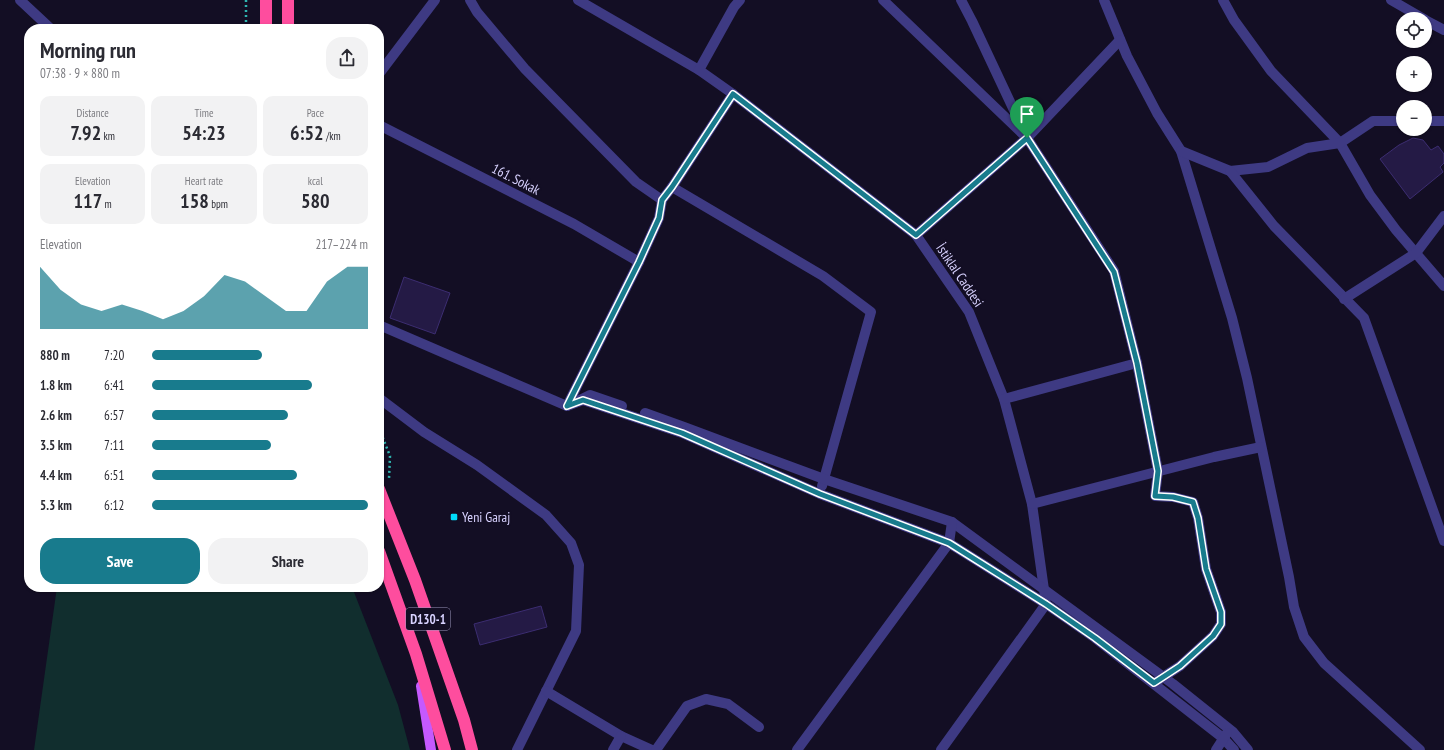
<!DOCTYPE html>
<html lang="en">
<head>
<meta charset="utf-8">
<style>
  :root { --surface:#fff; --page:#f2f2f3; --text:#2b2b33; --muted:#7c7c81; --accent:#187b8d }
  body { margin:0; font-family:"PT Sans Narrow",sans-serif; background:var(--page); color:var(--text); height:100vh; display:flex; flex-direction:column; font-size:15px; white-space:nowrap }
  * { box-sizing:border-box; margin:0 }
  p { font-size:13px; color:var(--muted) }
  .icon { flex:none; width:22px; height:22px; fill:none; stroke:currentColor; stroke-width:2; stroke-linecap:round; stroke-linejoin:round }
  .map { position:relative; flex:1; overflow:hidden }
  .panel { position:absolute; left:24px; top:24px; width:360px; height:568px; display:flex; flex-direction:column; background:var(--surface); border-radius:16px; box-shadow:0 1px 3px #0004 }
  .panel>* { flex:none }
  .controls { position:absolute; left:1396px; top:12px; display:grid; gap:8px }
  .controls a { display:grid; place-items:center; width:36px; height:36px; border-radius:50%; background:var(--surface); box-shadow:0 1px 3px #0004; font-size:20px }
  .pin { position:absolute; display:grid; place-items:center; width:34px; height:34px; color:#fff; margin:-41px -17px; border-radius:50% 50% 50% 0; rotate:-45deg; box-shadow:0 0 4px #0007 }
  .pin .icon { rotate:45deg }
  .round { display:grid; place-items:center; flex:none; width:42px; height:42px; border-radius:16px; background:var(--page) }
  .headline { display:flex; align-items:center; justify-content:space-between; height:68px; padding:0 16px }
  h1 { font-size:22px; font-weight:700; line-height:30px }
  .figures { display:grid; grid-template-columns:repeat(3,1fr); gap:6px; height:68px; padding:4px 16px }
  .figures div { display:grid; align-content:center; border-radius:10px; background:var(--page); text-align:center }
  .figures b { font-size:20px; font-weight:700 }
  .figures small { font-size:11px; font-weight:400 }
  .figures p { font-size:11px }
  .chart { height:112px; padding:8px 16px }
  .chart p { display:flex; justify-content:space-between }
  .chart svg { width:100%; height:72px; margin-top:4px; fill:var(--accent); opacity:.7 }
  .button { display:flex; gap:8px; margin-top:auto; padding:8px 16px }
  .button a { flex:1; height:46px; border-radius:16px; background:var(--accent); color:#fff; font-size:16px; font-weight:700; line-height:46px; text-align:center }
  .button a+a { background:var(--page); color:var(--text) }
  ul { padding:0 16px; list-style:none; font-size:13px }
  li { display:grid; grid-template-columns:64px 48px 1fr; align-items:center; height:30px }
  li i { height:10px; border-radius:5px; background:var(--accent) }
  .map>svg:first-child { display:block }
  .green { fill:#112e2e }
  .building { fill:#241a45; stroke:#3c2d71 }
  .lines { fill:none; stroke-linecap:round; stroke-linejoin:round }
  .path { stroke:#2fb5b0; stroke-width:2.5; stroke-dasharray:2 3; stroke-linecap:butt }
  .minor { stroke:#3e3a83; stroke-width:10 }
  .major { stroke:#c559fe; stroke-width:10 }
  .highway { stroke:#fe4d9e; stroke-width:12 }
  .route-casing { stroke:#fff; stroke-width:8 }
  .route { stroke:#187b8d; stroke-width:5 }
  .poi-dot { fill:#01dcfb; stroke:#130e24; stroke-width:1.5 }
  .labels { text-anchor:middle; stroke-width:4; stroke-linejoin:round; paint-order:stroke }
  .shield { fill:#130e24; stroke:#9d97bd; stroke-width:1 }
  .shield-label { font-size:13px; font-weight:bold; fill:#d8d2ff }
  .street-label { font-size:14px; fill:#d8d2ff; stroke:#130e24 }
  .poi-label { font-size:14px; fill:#d8d2ff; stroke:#130e24; text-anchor:start }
</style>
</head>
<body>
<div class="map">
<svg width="1444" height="750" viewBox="0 0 1444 750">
  <rect width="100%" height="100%" fill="#130e24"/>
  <path class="green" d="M 57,587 L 352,587 L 398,705 L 410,750 L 34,750 Z"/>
  <g class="building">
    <path d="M 1413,138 L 1423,140 L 1431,150 L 1438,146 L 1444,154 L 1444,163 L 1440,167 L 1443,172 L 1410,199 L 1380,159 L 1399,145 Z"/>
    <path d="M 404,277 L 450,293 L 435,334 L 390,318 Z"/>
    <path d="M 541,606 L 547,627 L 480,645 L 474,624 Z"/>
  </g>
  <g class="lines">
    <g class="path">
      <path d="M 246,0 L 246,29"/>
      <path d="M 379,428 L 390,456 L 389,479"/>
    </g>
    <g class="minor">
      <path d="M 20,0 L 51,29"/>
      <path d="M 470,0 L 477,12 L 525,69 L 636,182 L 662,200 L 659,218 L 639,262 L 567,406"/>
      <path d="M 578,0 L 699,70"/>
      <path d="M 740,0 L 734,7 L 699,70 L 733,94 L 916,235 L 969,312 L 1004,399 L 1032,504 L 1046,604 L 941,750"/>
      <path d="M 883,0 L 1027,138 L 916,235"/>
      <path d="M 961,0 L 972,21 L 1027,138 L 1114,271 L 1137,363 L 1158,471 L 1155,496 L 1173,497 L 1193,502 L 1198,518 L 1206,569 L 1221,612 L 1221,624 L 1213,636 L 1180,666 L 1154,683"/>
      <path d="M 1104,0 L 1127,56 L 1157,113 L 1181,151 L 1232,318 L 1247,378 L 1289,577 L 1294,607 L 1304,637 L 1324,663 L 1420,750"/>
      <path d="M 1223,0 L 1234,20 L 1271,71 L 1340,143 L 1370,195 L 1396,230 L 1444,286"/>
      <path d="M 1391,0 L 1424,19"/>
      <path d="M 1425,20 L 1444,30"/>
      <path d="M 379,74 L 435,0"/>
      <path d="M 1425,121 L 1444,121"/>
      <path d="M 379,125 L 574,224 L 639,262"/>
      <path d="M 1027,138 L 1120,40"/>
      <path d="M 1181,151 L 1230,171 L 1268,167 L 1307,148 L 1340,143 L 1373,121 L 1403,121"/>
      <path d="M 1230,171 L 1274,226 L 1364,318 L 1444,541"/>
      <path d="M 672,187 L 733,94"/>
      <path d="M 662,200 L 672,187 L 823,276 L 871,312 L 822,486"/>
      <path d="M 1344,299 L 1416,253 L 1444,216"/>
      <path d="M 379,325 L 567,406 L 583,400 L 682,433 L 820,494 L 949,543 L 1046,604 L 1095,638 L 1223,738 L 1234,750"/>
      <path d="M 379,398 L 424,432 L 477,465 L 546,515 L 571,543 L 579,565 L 576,631 L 517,750"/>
      <path d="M 1004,399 L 1137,363"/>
      <path d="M 578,401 L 590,395 L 622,406"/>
      <path d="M 645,413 L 684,427 L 824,479 L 952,522 L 1173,684 L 1233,732 L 1248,750"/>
      <path d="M 1032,504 L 1214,457 L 1261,447"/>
      <path d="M 546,691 L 621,736 L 652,750"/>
      <path d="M 613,750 L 621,736"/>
      <path d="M 656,750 L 687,706 L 706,699 L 728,704 L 759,727"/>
      <path d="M 797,750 L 949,543 L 952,522"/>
      <path d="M 1216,750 L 1227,733"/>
    </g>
    <path class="major" d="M 421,686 L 431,750"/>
    <g class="highway">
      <path d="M 266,29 L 266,0"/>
      <path d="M 288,29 L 288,0"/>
      <path d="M 379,489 L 415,580 L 464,720 L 472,750"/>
      <path d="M 379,551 L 416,654 L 445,750"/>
    </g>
  </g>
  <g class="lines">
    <defs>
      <path id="route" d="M 733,94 L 916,235 L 1027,138 L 1114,272 L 1137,363 L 1158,471 L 1155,496 L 1173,497 L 1193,502 L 1198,518 L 1206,569 L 1221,612 L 1221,624 L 1213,636 L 1180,666 L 1154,683 L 1095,638 L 1046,604 L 949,543 L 820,494 L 682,433 L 583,400 L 567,406 L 639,262 L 659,218 L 662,200 L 672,187 Z"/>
    </defs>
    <use href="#route" class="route-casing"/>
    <use href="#route" class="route"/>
  </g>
  <rect class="poi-dot" x="450" y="513" width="8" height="8" rx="2"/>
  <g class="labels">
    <rect class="shield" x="406" y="608" width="44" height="22" rx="3"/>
    <g class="shield-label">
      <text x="428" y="624">D130-1</text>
    </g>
    <g class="street-label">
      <text transform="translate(516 179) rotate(27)" y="5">161. Sokak</text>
      <text transform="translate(960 275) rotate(56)" y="5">İstiklal Caddesi</text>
    </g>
    <g class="poi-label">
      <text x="462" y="522">Yeni Garaj</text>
    </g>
  </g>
</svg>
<div class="controls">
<a><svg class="icon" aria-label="locate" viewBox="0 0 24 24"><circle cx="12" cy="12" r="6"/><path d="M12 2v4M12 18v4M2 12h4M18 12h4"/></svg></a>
<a>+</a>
<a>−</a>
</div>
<div class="pin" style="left:1027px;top:138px;background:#1e9e55"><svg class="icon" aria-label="arrive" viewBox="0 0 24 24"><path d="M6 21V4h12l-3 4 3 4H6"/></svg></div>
<section class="panel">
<div class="headline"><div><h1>Morning run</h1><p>07:38 · 9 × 880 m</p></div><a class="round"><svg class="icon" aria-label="share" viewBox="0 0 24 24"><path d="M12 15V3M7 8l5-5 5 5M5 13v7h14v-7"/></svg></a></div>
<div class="figures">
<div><p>Distance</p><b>7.92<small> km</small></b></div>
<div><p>Time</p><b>54:23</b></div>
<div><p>Pace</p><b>6:52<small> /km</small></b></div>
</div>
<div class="figures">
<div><p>Elevation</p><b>117<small> m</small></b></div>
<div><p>Heart rate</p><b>158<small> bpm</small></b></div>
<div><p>kcal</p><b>580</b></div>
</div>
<div class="chart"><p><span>Elevation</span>217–224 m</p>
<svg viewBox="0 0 160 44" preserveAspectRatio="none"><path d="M0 44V6L10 20L20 29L30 33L40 29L50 33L60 38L70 33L80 24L90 11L100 15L110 24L120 33L130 33L140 15L150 6L160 6V44z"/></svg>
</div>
<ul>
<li><b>880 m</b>7:20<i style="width:51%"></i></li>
<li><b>1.8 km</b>6:41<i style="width:74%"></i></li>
<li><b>2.6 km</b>6:57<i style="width:63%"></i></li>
<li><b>3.5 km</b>7:11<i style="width:55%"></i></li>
<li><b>4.4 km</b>6:51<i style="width:67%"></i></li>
<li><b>5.3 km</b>6:12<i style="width:100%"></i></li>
</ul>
<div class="button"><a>Save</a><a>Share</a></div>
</section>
</div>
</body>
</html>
